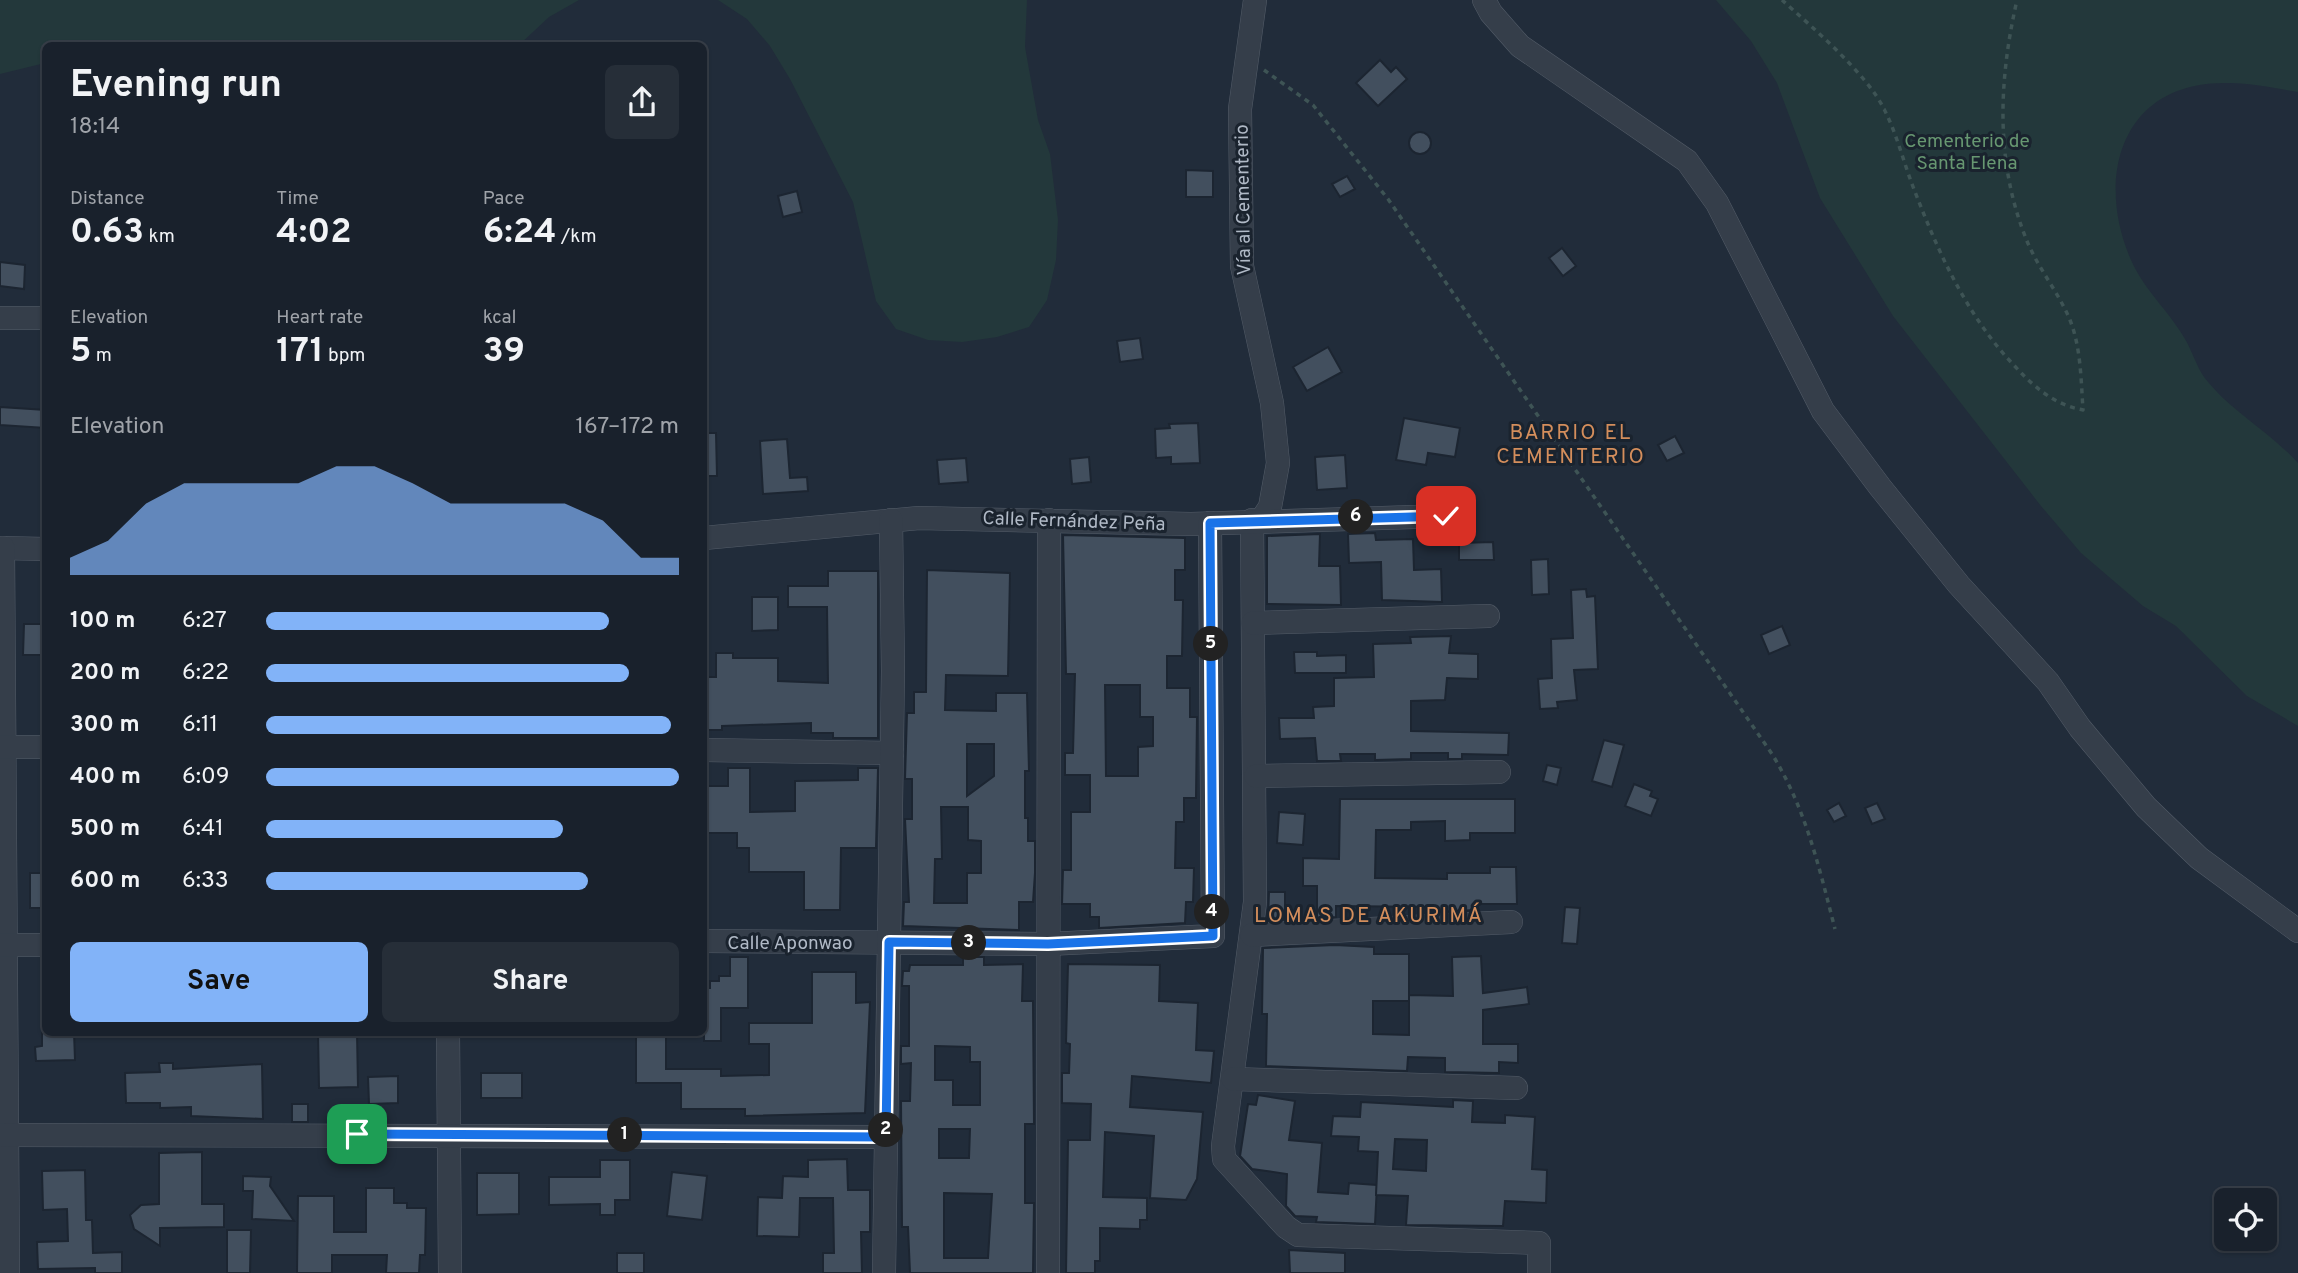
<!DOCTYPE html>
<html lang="en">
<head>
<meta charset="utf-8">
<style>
  :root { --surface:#19212c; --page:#262e38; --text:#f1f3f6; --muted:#9fa3a9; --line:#373e48; --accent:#82b3f8 }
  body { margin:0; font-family:Overpass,sans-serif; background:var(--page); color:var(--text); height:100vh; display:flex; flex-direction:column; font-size:26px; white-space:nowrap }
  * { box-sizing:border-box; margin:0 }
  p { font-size:23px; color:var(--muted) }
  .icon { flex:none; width:38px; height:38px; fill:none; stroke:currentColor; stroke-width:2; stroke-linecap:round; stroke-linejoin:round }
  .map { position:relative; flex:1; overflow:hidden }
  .side { position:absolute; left:42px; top:42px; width:665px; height:994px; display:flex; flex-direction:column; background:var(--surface); border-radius:10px; box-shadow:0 2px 5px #0004,0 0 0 2px var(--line) }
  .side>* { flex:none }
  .tools { position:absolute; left:2214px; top:1188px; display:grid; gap:14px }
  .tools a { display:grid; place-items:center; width:63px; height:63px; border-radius:10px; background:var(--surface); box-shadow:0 2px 5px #0004,0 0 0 2px var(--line); font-size:35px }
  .pin { position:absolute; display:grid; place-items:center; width:60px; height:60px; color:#fff; margin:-30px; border-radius:14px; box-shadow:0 4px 10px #0006 }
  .km { position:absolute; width:35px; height:35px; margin:-18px; border-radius:50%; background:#222; color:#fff; font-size:19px; line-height:35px; text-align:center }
  .round { display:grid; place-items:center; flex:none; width:74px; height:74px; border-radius:10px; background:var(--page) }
  .overview { display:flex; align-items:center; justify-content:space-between; height:119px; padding:0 28px }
  h1 { font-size:38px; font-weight:700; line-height:52px }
  .figures { display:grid; grid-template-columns:repeat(3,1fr); gap:10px; height:119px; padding:7px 28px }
  .figures div { display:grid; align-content:center }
  .figures b { font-size:35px; font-weight:700 }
  .figures small { font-size:19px; font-weight:400 }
  .figures p { font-size:19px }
  .chart { height:196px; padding:14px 28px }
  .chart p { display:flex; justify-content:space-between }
  .chart svg { width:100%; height:126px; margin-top:7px; fill:var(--accent); opacity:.7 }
  .action { display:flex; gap:14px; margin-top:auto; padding:14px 28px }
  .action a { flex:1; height:80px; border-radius:10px; background:var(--accent); color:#111; font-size:28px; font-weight:700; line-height:80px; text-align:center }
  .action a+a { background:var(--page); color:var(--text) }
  ul { padding:0 28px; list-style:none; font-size:23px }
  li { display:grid; grid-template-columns:112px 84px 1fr; align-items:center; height:52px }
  li i { height:18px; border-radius:9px; background:var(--accent) }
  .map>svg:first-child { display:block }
  .green { fill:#23383b }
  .building { fill:#424f5e; stroke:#1c2531; stroke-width:2; fill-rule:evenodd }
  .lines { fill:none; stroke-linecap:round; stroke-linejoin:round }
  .minor-casing { stroke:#535c68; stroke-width:24 }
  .path { stroke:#3e5455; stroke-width:3.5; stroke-dasharray:5 5; stroke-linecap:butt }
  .minor { stroke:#353e4a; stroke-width:23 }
  .route-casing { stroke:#fff; stroke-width:14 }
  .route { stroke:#1a73e8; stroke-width:9 }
  .labels { text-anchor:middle; stroke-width:6; stroke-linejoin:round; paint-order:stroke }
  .park-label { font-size:19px; fill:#679771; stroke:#1a232e }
  .street-label { font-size:19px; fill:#b0b9c6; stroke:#1a232e }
  .neighbourhood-label { font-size:21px; letter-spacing:2px; fill:#d48e5c; stroke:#1a232e }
</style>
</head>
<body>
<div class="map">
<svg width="2298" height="1273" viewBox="0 0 2298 1273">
  <rect width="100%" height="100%" fill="#212c3a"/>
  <g class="green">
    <path d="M 0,0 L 579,0 L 549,17 L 519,45 L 46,46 L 45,63 L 0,74 Z"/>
    <path d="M 718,0 L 1027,0 L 1025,47 L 1038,120 L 1050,154 L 1058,220 L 1056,260 L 1047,300 L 1029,327 L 997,337 L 962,342 L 928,340 L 896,329 L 876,301 L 853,202 L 790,79 L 770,46 L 747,19 Z"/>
    <path d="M 1716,0 L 2298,0 L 2298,92 C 2274,88 2249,82 2224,83 C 2121,83 2095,178 2131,260 C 2144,290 2169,311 2185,339 C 2192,351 2196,365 2204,377 C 2230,411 2269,431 2298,463 L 2298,726 L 2247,696 L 2176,626 L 2143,606 L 2081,553 L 2041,506 L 1893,316 L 1820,198 L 1777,83 L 1751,41 Z"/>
  </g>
  <g class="building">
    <path d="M 1380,60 L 1391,72 L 1396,67 L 1407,79 L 1378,106 L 1356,83 Z"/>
    <circle cx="1420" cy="143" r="11"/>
    <path d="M 1186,170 L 1213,171 L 1213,197 L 1186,197 Z"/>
    <path d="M 1347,176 L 1355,189 L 1340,197 L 1332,184 Z"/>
    <path d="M 797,191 L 802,212 L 783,217 L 778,196 Z"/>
    <path d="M 1562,248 L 1576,266 L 1563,276 L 1549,258 Z"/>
    <path d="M 0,262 L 25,265 L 24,289 L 0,286 Z"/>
    <path d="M 1140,338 L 1143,359 L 1120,362 L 1117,341 Z"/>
    <path d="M 1328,347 L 1342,372 L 1307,391 L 1293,367 Z"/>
    <path d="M 0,407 L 46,410 L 46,428 L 0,425 Z"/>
    <path d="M 1404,418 L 1460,428 L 1455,457 L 1428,453 L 1426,465 L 1396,460 Z"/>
    <path d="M 1198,423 L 1200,463 L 1171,464 L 1171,457 L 1156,458 L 1155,429 L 1170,428 L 1169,424 Z"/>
    <path d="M 704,433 L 716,433 L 717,476 L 704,476 Z"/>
    <path d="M 1675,436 L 1684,453 L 1667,461 L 1658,445 Z"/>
    <path d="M 787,439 L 790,478 L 807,477 L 808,491 L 763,494 L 760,441 Z"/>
    <path d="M 1345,455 L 1347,488 L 1317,490 L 1315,457 Z"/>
    <path d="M 1089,457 L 1091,482 L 1072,484 L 1070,459 Z"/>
    <path d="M 966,458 L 968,482 L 939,484 L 937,460 Z"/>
    <path d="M 1375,533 L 1376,540 L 1413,539 L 1414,570 L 1441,569 L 1442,602 L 1382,600 L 1381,562 L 1349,563 L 1348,534 Z"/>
    <path d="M 1320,534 L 1319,566 L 1340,566 L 1341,605 L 1267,604 L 1267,536 Z"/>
    <path d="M 1063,535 L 1185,538 L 1185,570 L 1175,570 L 1175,600 L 1183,600 L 1182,656 L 1167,656 L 1167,688 L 1190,688 L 1190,717 L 1197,717 L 1196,798 L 1184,798 L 1184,822 L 1176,822 L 1175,868 L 1194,868 L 1193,902 L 1186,902 L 1185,923 L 1099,928 L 1099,917 L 1090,917 L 1090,904 L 1062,904 L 1063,870 L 1071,870 L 1071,812 L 1090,812 L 1090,775 L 1065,775 L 1065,753 L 1073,753 L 1075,674 L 1066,674 ZM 1105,685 L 1140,685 L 1140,717 L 1153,717 L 1153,746 L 1138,747 L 1138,776 L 1106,776 Z"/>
    <path d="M 1493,542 L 1494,560 L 1459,560 L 1459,543 Z"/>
    <path d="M 1548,559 L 1549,594 L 1532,595 L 1531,560 Z"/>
    <path d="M 927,570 L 1010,573 L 1008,676 L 946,675 L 945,710 L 996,711 L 996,693 L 1027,693 L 1029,771 L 1025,771 L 1025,818 L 1028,818 L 1028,841 L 1035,841 L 1035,873 L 1033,902 L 1019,902 L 1019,930 L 903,926 L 904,902 L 909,902 L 905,819 L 912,819 L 912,779 L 905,779 L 907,713 L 914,713 L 914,692 L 926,692 ZM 967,744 L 994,744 L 994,776 L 967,796 ZM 941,807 L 968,807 L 968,840 L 981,841 L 981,873 L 967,873 L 967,903 L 934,903 L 935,859 L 942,859 Z"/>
    <path d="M 828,571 L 878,571 L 878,738 L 833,738 L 833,733 L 811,733 L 811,723 L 722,726 L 722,730 L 704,730 L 704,677 L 716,677 L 716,653 L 733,653 L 733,658 L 778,658 L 778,681 L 828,683 L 827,607 L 788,607 L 788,586 L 828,586 Z"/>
    <path d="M 1586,589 L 1587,597 L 1595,596 L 1598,669 L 1574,670 L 1577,700 L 1557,702 L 1558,708 L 1540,709 L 1538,679 L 1552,678 L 1551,639 L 1573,638 L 1571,590 Z"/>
    <path d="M 752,597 L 778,597 L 778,630 L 752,631 Z"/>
    <path d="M 24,624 L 46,624 L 46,655 L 23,655 Z"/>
    <path d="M 1782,626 L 1790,645 L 1769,654 L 1761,635 Z"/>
    <path d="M 1451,636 L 1449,653 L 1478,654 L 1478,679 L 1447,678 L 1445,700 L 1411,701 L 1411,731 L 1509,733 L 1508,755 L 1462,754 L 1462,759 L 1448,759 L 1448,753 L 1411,753 L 1411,759 L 1375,760 L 1375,754 L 1340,754 L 1341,761 L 1317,761 L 1315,738 L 1280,739 L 1279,718 L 1314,718 L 1313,707 L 1334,706 L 1334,678 L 1374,677 L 1373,644 L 1411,643 L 1410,637 Z"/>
    <path d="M 1294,652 L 1317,652 L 1317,656 L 1346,655 L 1346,673 L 1295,673 Z"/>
    <path d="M 1604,740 L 1624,745 L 1612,787 L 1592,781 Z"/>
    <path d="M 1547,765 L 1561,768 L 1557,785 L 1543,781 Z"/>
    <path d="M 728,768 L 750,768 L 750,812 L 795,811 L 795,781 L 858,780 L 858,768 L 878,768 L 876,848 L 841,848 L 840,910 L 804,910 L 804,872 L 749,872 L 749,848 L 737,848 L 737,833 L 704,833 L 704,786 L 728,786 Z"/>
    <path d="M 1634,784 L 1652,791 L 1650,796 L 1658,799 L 1651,816 L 1625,806 Z"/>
    <path d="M 1340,799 L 1515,799 L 1515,833 L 1470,833 L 1470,840 L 1445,841 L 1445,821 L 1411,822 L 1411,830 L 1376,830 L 1375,878 L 1447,879 L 1447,873 L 1490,873 L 1490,867 L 1516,867 L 1517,904 L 1476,904 L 1476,910 L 1435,912 L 1435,907 L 1336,906 L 1336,917 L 1317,918 L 1317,886 L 1303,886 L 1303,858 L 1339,859 Z"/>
    <path d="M 1839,803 L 1846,816 L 1834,822 L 1827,810 Z"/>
    <path d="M 1877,803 L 1885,819 L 1872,824 L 1865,808 Z"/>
    <path d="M 1279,812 L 1305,814 L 1303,845 L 1277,843 Z"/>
    <rect x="30" y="873" width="16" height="35"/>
    <path d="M 1269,892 L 1285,892 L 1285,919 L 1268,920 Z"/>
    <path d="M 1565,907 L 1580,908 L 1577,944 L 1562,943 Z"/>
    <path d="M 1335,945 L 1374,947 L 1374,954 L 1409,954 L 1409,1001 L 1373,1001 L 1373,1034 L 1409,1035 L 1409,995 L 1453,996 L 1452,957 L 1481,956 L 1483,993 L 1527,987 L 1529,1004 L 1483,1010 L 1483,1044 L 1518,1044 L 1518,1063 L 1499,1062 L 1499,1073 L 1445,1072 L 1445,1058 L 1408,1057 L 1407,1071 L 1266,1066 L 1267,1014 L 1262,1014 L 1263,948 Z"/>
    <path d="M 730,957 L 748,957 L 748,1008 L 721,1008 L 721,1041 L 704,1041 L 704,988 L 710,988 L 710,981 L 719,981 L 719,976 L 730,976 Z"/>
    <path d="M 963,957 L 984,957 L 984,965 L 1023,964 L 1022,1001 L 1033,1001 L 1034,1124 L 1025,1124 L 1025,1203 L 1034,1203 L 1033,1273 L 910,1273 L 908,1227 L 902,1227 L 901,1101 L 910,1101 L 911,1063 L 901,1064 L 901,1046 L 909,1046 L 909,986 L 902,986 L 903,971 L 909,971 L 910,965 L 963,965 ZM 935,1046 L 970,1047 L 970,1062 L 980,1062 L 980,1105 L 953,1105 L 953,1080 L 935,1080 ZM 939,1129 L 970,1129 L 969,1158 L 939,1158 ZM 944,1193 L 992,1194 L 988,1258 L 944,1258 Z"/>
    <path d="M 1068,964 L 1160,965 L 1159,1001 L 1198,1003 L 1196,1050 L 1214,1051 L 1211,1083 L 1132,1076 L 1130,1107 L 1203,1112 L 1197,1179 L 1186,1200 L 1150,1198 L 1154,1136 L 1105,1132 L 1103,1197 L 1147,1198 L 1147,1220 L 1140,1220 L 1140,1229 L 1100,1228 L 1100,1261 L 1095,1261 L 1095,1273 L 1066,1273 L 1068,1140 L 1090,1140 L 1091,1104 L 1062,1103 L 1062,1073 L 1069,1073 L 1070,1044 L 1066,1043 Z"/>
    <path d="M 812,972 L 856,972 L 856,1003 L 870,1002 L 865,1113 L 745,1116 L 745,1109 L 681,1109 L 681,1083 L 636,1083 L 636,1032 L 666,1032 L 666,1069 L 721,1069 L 721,1076 L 769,1075 L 769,1044 L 749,1044 L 749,1023 L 812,1023 Z"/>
    <path d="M 42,1032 L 74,1032 L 75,1060 L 36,1061 L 35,1047 L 42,1046 Z"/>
    <path d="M 318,1032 L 357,1032 L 358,1087 L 319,1088 Z"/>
    <path d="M 159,1063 L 173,1063 L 173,1069 L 262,1064 L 263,1119 L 191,1116 L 191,1107 L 160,1108 L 160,1103 L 126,1103 L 125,1073 L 160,1072 Z"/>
    <rect x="481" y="1073" width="41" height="25"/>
    <path d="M 398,1076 L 398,1103 L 369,1104 L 368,1077 Z"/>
    <path d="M 1258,1095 L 1295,1101 L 1289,1140 L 1322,1143 L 1318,1192 L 1348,1194 L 1349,1183 L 1377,1185 L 1375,1224 L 1316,1222 L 1317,1217 L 1295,1216 L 1286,1206 L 1287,1174 L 1252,1169 L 1240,1156 L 1248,1104 L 1256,1105 Z"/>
    <path d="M 1453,1100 L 1473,1101 L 1472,1122 L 1505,1123 L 1505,1115 L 1535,1117 L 1532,1169 L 1547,1170 L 1546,1203 L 1505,1201 L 1503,1226 L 1406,1225 L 1408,1196 L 1376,1195 L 1378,1152 L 1358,1151 L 1359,1137 L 1331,1136 L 1333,1116 L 1360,1117 L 1361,1102 L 1453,1107 ZM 1395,1139 L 1427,1140 L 1426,1171 L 1393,1169 Z"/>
    <rect x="292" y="1104" width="16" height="18"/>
    <path d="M 202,1152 L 202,1204 L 224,1204 L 224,1227 L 160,1228 L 160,1246 L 134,1229 L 130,1215 L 141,1205 L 159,1204 L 159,1153 Z"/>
    <path d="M 847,1159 L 848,1190 L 870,1190 L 870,1232 L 861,1232 L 862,1273 L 823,1273 L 823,1253 L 834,1253 L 833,1198 L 800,1198 L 799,1237 L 757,1236 L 758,1197 L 782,1198 L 783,1176 L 808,1177 L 808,1160 Z"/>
    <path d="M 600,1160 L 630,1160 L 630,1200 L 615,1200 L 615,1215 L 600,1215 L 600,1204 L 549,1205 L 549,1177 L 600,1177 Z"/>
    <path d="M 85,1170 L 86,1220 L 92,1220 L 93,1253 L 122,1252 L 122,1273 L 95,1273 L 95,1268 L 38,1269 L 37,1242 L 68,1241 L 67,1209 L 43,1210 L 42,1171 Z"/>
    <path d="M 672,1172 L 707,1176 L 702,1220 L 667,1216 Z"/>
    <path d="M 477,1173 L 519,1173 L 519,1214 L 477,1215 Z"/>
    <path d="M 243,1176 L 271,1177 L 270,1186 L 294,1221 L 252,1219 L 253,1191 L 243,1191 Z"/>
    <path d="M 366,1188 L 394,1188 L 394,1203 L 407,1203 L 407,1208 L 426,1208 L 425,1255 L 420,1255 L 419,1273 L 386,1273 L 387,1255 L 332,1255 L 332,1273 L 297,1273 L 298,1196 L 334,1196 L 334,1232 L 366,1232 Z"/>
    <path d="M 227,1230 L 251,1230 L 250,1273 L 227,1273 Z"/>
    <path d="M 1289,1250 L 1345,1253 L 1345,1273 L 1290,1273 Z"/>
    <rect x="617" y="1253" width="27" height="20"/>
  </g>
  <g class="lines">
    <defs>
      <g id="minor">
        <path d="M 1255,0 L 1240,109 L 1242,266 L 1272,403 L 1278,463 L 1270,507 L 1262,519"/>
        <path d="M 1484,0 L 1491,13 L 1520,46 L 1687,161 L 1717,203 L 1823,411 L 1880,487 L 1959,585 L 2048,682 L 2080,728 L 2146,807 L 2199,858 L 2298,931"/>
        <path d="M 0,318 L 46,318"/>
        <path d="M 1252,520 L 1255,902 L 1223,1146 L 1224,1159 L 1286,1227 L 1298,1235 L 1539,1243 L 1539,1273"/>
        <path d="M 704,538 L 919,518 L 1191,524 L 1446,516"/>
        <path d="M 0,548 L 46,549"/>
        <path d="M 3,548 L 8,1273"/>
        <path d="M 1253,623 L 1488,616"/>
        <path d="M 0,747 L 46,747"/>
        <path d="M 704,750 L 892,753"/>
        <path d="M 1256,776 L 1499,772"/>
        <path d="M 1252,935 L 1511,922"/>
        <path d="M 704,941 L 1048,944 L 1213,936 L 1210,523"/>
        <path d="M 0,945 L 46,945"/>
        <path d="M 448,1032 L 450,1273"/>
        <path d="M 1233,1079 L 1516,1088"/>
        <path d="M 0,1135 L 886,1137"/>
        <path d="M 884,1273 L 893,671 L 891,520"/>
        <path d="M 1048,1273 L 1049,520"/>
      </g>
    </defs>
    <use href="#minor" class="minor-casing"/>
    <g class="path">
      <path d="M 1782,0 C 1812,27 1867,74 1884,109 C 1896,132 1903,160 1912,184 C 1936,247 1964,311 2010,361 C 2031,384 2051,404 2083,410 C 2081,380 2081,348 2070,320 C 2058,291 2036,266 2025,236 C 1995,159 1999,79 2017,0"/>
      <path d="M 1264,70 L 1313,105 L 1388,199 L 1772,754 C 1806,809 1819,867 1835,929"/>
    </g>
    <use href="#minor" class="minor"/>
  </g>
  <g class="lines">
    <defs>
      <path id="route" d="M 357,1134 L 886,1137 L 889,942 L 1048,944 L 1213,936 L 1210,523 L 1446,516"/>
    </defs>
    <use href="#route" class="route-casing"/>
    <use href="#route" class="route"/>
  </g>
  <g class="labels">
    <g class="park-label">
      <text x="1967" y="147">Cementerio de<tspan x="1967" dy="22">Santa Elena</tspan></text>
    </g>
    <g class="street-label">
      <text transform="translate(1242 200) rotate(-91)" y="7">Vía al Cementerio</text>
      <text transform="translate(1074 520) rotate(2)" y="7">Calle Fernández Peña</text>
      <text x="790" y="949">Calle Aponwao</text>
    </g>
    <g class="neighbourhood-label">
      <text x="1571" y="439">BARRIO EL<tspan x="1571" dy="24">CEMENTERIO</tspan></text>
      <text x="1369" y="922">LOMAS DE AKURIMÁ</text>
    </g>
  </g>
</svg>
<div class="tools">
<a><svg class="icon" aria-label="locate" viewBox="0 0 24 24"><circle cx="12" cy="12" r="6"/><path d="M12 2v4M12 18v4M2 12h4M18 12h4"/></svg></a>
</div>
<div class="pin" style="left:357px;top:1134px;background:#1e9e55"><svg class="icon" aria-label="arrive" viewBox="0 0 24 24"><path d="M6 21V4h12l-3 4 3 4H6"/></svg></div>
<div class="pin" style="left:1446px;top:516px;background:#d93025"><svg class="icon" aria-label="check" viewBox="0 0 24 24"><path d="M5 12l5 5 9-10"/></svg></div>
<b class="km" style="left:625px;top:1135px">1</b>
<b class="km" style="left:886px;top:1130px">2</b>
<b class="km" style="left:969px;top:943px">3</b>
<b class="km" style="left:1212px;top:912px">4</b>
<b class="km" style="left:1211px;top:644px">5</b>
<b class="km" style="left:1356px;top:517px">6</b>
<section class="side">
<div class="overview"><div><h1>Evening run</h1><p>18:14</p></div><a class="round"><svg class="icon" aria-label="share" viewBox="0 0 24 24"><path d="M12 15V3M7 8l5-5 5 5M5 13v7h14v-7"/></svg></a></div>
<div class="figures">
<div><p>Distance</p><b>0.63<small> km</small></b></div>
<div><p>Time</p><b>4:02</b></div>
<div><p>Pace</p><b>6:24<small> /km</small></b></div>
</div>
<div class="figures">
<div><p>Elevation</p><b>5<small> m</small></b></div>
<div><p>Heart rate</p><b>171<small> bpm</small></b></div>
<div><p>kcal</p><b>39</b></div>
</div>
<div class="chart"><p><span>Elevation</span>167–172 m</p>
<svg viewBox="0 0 160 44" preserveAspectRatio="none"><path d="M0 44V38L10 32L20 19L30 12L40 12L50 12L60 12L70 6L80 6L90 12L100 19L110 19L120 19L130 19L140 25L150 38L160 38V44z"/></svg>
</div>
<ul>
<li><b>100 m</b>6:27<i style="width:83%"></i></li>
<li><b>200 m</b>6:22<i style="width:88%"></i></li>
<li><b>300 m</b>6:11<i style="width:98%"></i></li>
<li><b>400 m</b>6:09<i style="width:100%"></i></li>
<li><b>500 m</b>6:41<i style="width:72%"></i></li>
<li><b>600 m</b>6:33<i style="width:78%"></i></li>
</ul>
<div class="action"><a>Save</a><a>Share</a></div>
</section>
</div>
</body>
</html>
